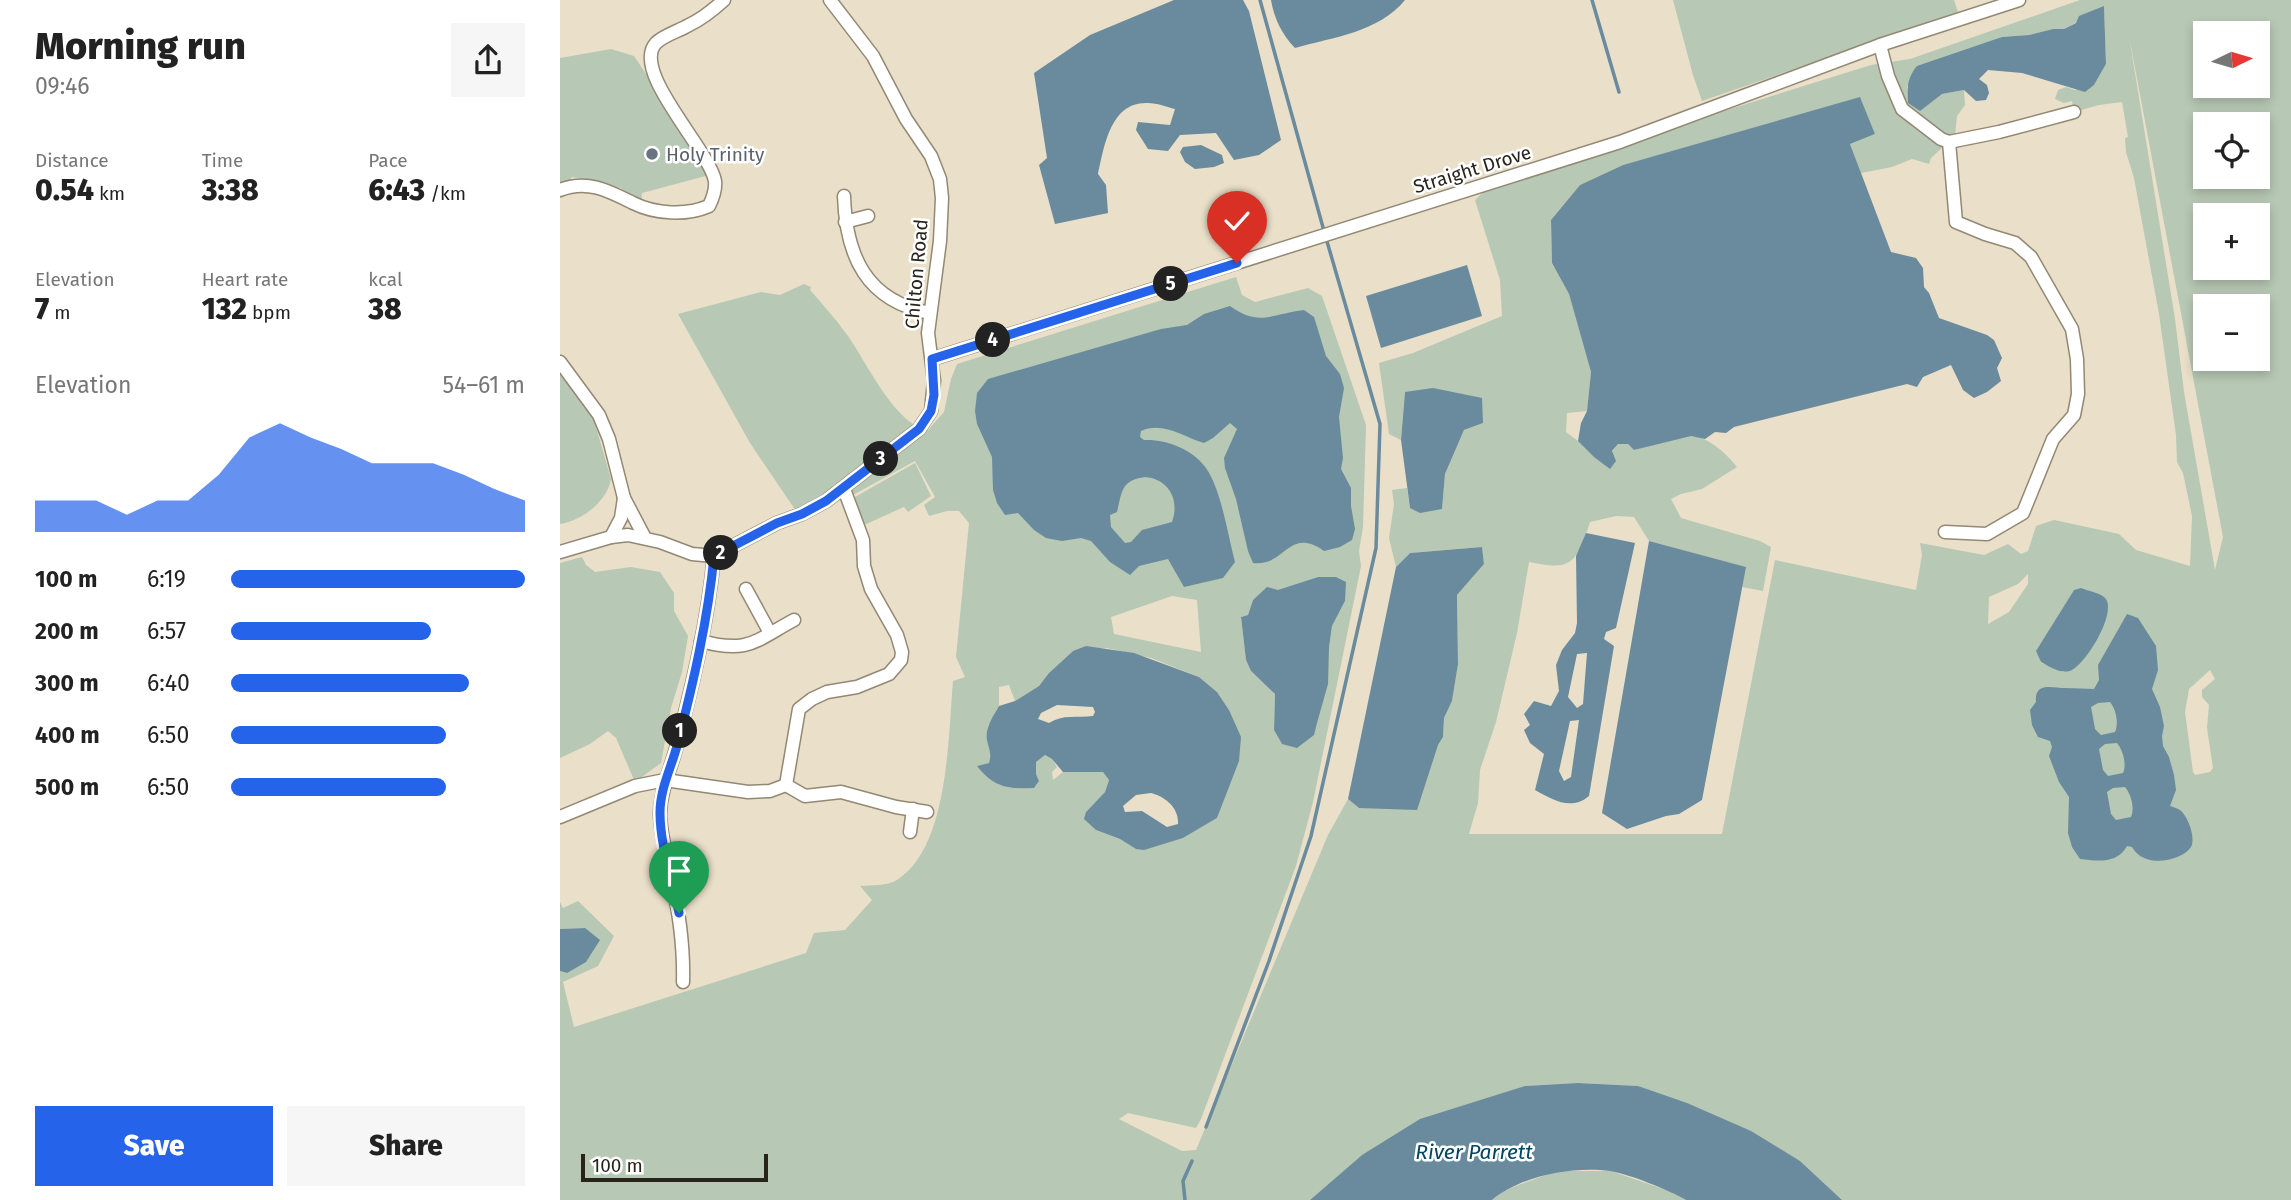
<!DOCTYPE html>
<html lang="en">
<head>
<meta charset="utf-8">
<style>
  :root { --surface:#fff; --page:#f6f6f6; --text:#222; --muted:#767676; --accent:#2563eb }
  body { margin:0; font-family:"Fira Sans",sans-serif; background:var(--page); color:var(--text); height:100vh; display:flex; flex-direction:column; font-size:26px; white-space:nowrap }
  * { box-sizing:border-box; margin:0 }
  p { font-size:23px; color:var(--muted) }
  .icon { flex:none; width:38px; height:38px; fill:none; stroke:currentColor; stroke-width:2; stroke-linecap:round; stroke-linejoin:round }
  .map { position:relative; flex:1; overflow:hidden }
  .panel { display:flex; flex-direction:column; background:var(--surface); width:560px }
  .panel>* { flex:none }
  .needle { width:46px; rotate:85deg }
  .tools { position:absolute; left:1633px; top:21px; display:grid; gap:14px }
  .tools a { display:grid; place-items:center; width:77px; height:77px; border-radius:0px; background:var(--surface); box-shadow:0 4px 10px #0003; font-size:35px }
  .scale { position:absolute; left:21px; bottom:18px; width:187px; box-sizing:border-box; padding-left:7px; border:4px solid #28241c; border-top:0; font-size:19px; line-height:24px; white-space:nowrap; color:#28241c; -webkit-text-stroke:5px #fff; paint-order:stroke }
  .pin { position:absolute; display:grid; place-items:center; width:60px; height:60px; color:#fff; margin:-72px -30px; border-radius:50% 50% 50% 0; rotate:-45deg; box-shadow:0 0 7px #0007 }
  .pin .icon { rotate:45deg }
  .km { position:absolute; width:35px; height:35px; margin:-18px; border-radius:50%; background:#222; color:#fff; font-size:19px; line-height:35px; text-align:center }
  .round { display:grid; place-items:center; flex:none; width:74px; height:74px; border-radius:0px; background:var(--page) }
  .head { display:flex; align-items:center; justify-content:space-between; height:119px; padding:0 35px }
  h1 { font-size:38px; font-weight:800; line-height:52px }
  .metrics { display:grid; grid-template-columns:repeat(3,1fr); gap:10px; height:119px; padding:7px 35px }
  .metrics div { display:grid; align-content:center }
  .metrics b { font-size:30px; font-weight:800 }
  .metrics small { font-size:19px; font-weight:400 }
  .metrics p { font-size:19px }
  .chart { height:196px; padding:14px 35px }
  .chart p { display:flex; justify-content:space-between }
  .chart svg { width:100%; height:126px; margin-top:7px; fill:var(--accent); opacity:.7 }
  .cta { display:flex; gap:14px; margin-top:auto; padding:14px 35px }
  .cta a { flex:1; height:80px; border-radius:0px; background:var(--accent); color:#fff; font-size:28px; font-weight:800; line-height:80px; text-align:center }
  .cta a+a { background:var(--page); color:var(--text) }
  ul { padding:0 35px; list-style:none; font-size:23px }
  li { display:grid; grid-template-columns:112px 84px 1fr; align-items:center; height:52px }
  li i { height:18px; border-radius:9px; background:var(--accent) }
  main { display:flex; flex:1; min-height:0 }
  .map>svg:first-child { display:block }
  .green { fill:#b7c8b4; fill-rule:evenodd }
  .water { fill:#698b9d; fill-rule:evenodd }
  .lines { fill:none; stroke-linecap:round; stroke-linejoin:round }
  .stream { stroke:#698b9d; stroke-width:3.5 }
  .street-casing { stroke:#928874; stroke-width:15 }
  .street { stroke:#fff; stroke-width:12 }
  .route-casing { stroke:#fff; stroke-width:14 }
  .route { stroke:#2563eb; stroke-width:9 }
  .worship-dot { fill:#6b7280; stroke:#fff; stroke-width:2.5 }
  .labels { text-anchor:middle; stroke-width:5; stroke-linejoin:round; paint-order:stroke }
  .worship-label { font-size:19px; fill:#5b616d; stroke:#fff; text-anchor:start }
  .street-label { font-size:19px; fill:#28241c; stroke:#fff }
  .water-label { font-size:21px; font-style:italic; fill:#004661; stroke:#fff }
</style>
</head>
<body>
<main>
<section class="panel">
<div class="head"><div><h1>Morning run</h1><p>09:46</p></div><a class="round"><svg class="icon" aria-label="share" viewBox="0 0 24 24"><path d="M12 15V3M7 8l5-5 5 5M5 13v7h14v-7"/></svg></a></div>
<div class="metrics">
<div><p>Distance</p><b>0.54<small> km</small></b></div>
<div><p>Time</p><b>3:38</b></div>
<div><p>Pace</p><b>6:43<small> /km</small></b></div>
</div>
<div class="metrics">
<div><p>Elevation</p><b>7<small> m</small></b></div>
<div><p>Heart rate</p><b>132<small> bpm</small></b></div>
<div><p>kcal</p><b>38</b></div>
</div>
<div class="chart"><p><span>Elevation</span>54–61 m</p>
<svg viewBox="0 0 160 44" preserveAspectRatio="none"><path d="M0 44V33L10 33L20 33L30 38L40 33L50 33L60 24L70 11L80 6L90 11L100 15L110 20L120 20L130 20L140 24L150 29L160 33V44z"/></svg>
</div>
<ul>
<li><b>100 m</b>6:19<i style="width:100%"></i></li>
<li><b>200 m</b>6:57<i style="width:68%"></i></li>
<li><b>300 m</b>6:40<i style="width:81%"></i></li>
<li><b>400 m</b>6:50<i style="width:73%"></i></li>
<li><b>500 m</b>6:50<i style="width:73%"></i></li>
</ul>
<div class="cta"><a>Save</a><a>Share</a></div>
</section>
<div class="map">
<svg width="1731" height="1200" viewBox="0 0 1731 1200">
  <rect width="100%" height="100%" fill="#eadfc9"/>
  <g class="green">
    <path d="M 1113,0 L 1394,0 L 1398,12 L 1142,101 L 1133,75 Z"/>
    <path d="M 1520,0 L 1731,0 L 1731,1200 L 1282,1200 L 1240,1161 L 1078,1086 L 1018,1083 L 965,1086 L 802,1155 L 750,1200 L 0,1200 L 0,971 L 7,973 L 25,928 L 0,929 L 0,902 L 3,908 L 18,901 L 54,936 L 38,966 L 3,982 L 14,1027 L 246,953 L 254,933 L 285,930 L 312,900 L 300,886 C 311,885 328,886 337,880 C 389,847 388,737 393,681 L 405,677 L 396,657 L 409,523 L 399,511 L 387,511 L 369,516 L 364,505 L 375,497 L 355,461 L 291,496 L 287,487 L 242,514 L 234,508 L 190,443 L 118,314 L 201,292 L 220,295 L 244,284 L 251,287 L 250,290 C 262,304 274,317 285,332 C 305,358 334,425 368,430 L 384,412 L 391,379 L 397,364 L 676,277 L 682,295 L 695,302 L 748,288 L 762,296 L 806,425 L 803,527 L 799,551 L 801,566 L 753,802 L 736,866 L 641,1119 L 636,1128 L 568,1113 L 559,1119 L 622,1151 L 636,1150 L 768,835 L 788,799 L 799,808 L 878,745 L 883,737 L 884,718 L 892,701 L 898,664 L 897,595 L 924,564 L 922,547 L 850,553 L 836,567 L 829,538 L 834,504 L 832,490 L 847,488 L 850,508 L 882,509 L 885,474 L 904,430 L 923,423 L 845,392 L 841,440 L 829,434 L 819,363 L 853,353 L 942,316 L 940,280 L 915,200 L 933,183 L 1311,65 L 1350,59 ZM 1544,7 L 1546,64 L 1534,85 L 1515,90 L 1506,87 L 1498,90 L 1495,99 L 1504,103 L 1512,101 L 1514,112 L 1539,105 L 1562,102 L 1568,137 L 1565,138 L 1566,152 L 1574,178 L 1599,314 L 1616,435 L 1617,462 L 1623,473 L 1632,516 L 1630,566 L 1576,550 L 1559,534 L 1494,520 L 1476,526 L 1468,551 L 1461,554 L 1448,544 L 1424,555 L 1360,543 L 1362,555 L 1356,590 L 1215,560 L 1162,834 L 909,834 L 918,803 L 920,770 L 936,722 L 957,633 L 969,562 C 1012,571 1016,564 1030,522 L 1056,516 L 1074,517 L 1089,541 L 1185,567 L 1182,587 L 1203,591 L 1211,547 L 1200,541 L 1121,518 L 1111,499 L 1121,494 L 1142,489 L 1177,467 C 1167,454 1148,436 1130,436 C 1114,437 1091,446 1074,450 L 1068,444 L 1058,444 L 1052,452 L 1018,441 L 1006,432 L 1007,413 L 1027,411 L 1031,372 L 1009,294 L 992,263 L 991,220 L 1020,185 L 1063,165 L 1300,98 L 1315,134 L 1290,144 L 1301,173 L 1332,167 L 1352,159 L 1369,164 L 1371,158 L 1395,136 L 1397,116 L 1405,105 L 1404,90 L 1382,94 L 1360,110 L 1348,103 L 1347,86 L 1442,37 L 1469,35 L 1493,29 L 1504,29 ZM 1645,33 L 1698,33 L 1698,86 L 1645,86 ZM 1569,36 L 1663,537 L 1655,570 L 1624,392 L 1615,319 ZM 1645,124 L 1698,124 L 1698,177 L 1645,177 ZM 1645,215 L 1698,215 L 1698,268 L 1645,268 ZM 1645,306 L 1698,306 L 1698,359 L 1645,359 ZM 1468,574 L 1468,584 L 1449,612 L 1428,624 L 1429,597 L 1458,584 ZM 758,577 L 785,601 L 772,626 L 769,648 L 722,744 L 714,730 L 715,694 L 691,671 L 686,660 L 681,617 L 688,615 L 693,600 ZM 1514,590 L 1504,672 L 1481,663 L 1477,650 ZM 612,596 L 637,600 L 641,652 L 554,634 L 551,617 ZM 547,648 L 591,658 L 639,677 L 657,692 L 669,710 L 666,792 L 657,818 L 623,838 L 576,849 L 560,839 L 536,830 L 526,812 L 545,792 L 549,780 L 543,772 L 503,772 L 493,780 L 492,772 L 497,767 L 492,759 L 485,755 L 476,761 L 476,774 L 479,781 L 474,788 C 449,789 433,788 418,766 L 429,764 L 432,753 L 427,736 L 428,726 L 439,706 L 439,687 L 449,685 L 455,701 L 479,686 L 489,673 L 513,651 ZM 1650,670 L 1655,679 L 1642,690 L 1642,697 L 1649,705 L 1647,728 L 1653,768 L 1650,772 L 1635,775 L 1633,772 L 1625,712 L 1629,689 Z"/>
    <path d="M 51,49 L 74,56 L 153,174 L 82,193 L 81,202 L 61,188 L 13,177 L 11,178 L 11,186 L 0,184 L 0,58 Z"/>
    <path d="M 0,369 L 34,420 L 51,479 C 47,502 21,521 0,524 Z"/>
    <path d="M 355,463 L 371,496 L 348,512 L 344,507 L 304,525 L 295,497 Z"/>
    <path d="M 22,557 L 26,565 L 35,572 L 71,567 L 100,572 L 114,593 L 114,611 L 128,636 L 122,672 L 111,708 L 101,763 L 75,782 L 56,738 L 48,731 L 30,744 L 0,758 L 0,563 Z"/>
    <path d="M 997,1171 L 1051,1171 L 1112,1192 L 1126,1200 L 932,1200 L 945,1190 Z"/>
  </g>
  <g class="water">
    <path d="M 614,0 L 683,0 L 689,11 L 721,140 L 699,155 L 674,160 L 656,133 L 620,135 L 608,151 L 588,149 L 576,130 L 578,122 L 610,125 L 615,109 C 607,107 597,103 588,103 C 550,101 544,148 538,174 L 546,185 L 548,213 L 495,224 L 479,165 L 487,158 L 474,73 L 530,35 Z"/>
    <path d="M 711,0 L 845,0 C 819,32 774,37 735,48 C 722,35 714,18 711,0 Z"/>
    <path d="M 1544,6 L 1546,64 L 1534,85 L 1525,92 L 1462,73 L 1428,70 L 1419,79 L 1427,85 L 1429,93 L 1426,100 L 1416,101 L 1404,90 L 1382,94 L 1360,111 L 1348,103 C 1347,88 1347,78 1357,66 L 1442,37 L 1469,35 L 1493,29 L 1504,29 L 1516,23 L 1519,16 Z"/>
    <path d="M 1300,97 L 1315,134 L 1290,144 L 1331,252 L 1356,258 L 1363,268 L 1364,287 L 1369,293 L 1379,318 L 1427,335 L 1434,340 L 1442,358 L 1437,368 L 1441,381 L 1427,392 L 1414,398 L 1403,390 L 1391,365 L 1363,377 L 1357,387 L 1347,384 L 1174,427 L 1166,433 L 1155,432 L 1145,439 L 1131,436 L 1074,450 L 1068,444 L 1058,444 L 1052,451 L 1056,461 L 1050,469 L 1034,457 L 1018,441 L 1021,423 L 1027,411 L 1031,372 L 1009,294 L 992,263 L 991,220 L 1020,185 L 1063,165 Z"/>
    <path d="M 641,145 L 662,155 L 664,163 L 654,167 L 635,169 L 625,162 L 620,152 L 623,147 Z"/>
    <path d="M 907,265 L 922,316 L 821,348 L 806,296 Z"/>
    <path d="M 670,306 C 699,327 711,314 744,310 L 754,317 L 766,356 L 780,374 L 784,388 L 779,417 L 783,458 L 781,469 L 791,488 L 791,506 L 795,529 L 792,540 L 780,547 L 764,551 C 728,526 726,567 693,563 L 688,551 L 676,499 L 665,468 L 664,458 L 677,429 L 670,423 L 653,438 L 644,443 C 623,437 603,421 581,431 L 580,437 L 584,440 C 605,439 633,449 646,468 C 661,489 668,536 675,562 L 663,578 L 624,587 L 608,559 L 579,566 L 570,575 L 550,562 L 531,541 L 521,538 L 502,541 L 486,538 L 474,530 L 458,513 L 445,515 L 437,503 L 433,490 L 432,457 L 417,424 L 415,411 L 417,393 L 428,379 L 601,329 L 627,325 L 644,314 ZM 585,477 C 609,479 620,500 612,522 L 582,530 L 571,542 L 565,543 L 551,527 L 550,515 L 557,512 C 562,492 561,480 585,477 Z"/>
    <path d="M 873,388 L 922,398 L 923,423 L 904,430 L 885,474 L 882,509 L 860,513 L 850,508 L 841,440 L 845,392 Z"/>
    <path d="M 1026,533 L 1075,543 L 1056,628 L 1046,632 L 1044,639 L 1054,646 L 1029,796 C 1011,811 993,800 975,790 L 984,754 L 970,743 L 964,730 L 970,725 L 964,714 L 974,701 L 991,706 L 999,691 L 996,665 L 1002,650 L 1015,633 L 1017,623 L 1016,556 ZM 1027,653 L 1023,704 L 1017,708 L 1008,697 L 1017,654 ZM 1019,720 L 1011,777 L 1004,781 L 999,771 L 1010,721 Z"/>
    <path d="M 1089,541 L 1186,567 L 1142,800 L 1119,814 L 1106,816 L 1067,829 L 1042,813 Z"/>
    <path d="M 922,547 L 924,564 L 897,595 L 898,664 L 892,701 L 884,718 L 883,737 L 878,745 L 857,810 L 799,808 L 788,799 L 836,567 L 850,553 Z"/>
    <path d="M 758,577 L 776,577 L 786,582 L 785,601 L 772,626 L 769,648 L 768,684 L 757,723 L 754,735 L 737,748 L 722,744 L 714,730 L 715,694 L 691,671 L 686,660 L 681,617 L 688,615 L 693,600 L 707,587 L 718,590 Z"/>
    <path d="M 1521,588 C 1528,591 1542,593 1546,599 C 1556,615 1526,663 1512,670 C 1502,675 1490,667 1481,662 L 1476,651 L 1514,590 Z"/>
    <path d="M 1567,614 L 1578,618 L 1596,646 L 1598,670 L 1592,689 L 1600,707 L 1604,726 L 1602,736 L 1603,746 L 1609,757 L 1614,775 L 1616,790 L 1610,806 C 1613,807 1617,808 1620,810 C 1628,816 1636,838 1631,847 C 1622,860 1593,866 1579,855 C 1576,853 1574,850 1572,847 L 1567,846 C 1557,864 1538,861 1520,859 L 1512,847 L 1508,833 L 1509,797 L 1499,782 L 1489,756 L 1492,747 L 1490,741 L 1478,737 L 1472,725 L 1470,710 L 1476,702 C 1474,681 1493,688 1505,688 C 1515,688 1524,689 1534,689 L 1539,680 L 1538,665 ZM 1550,702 C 1556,709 1559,723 1555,732 L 1541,735 L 1535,729 L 1531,707 L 1538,703 ZM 1557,743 C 1563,750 1567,765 1563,773 L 1548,776 L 1543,770 L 1539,749 L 1545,744 ZM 1565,787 C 1571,794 1575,808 1571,817 L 1556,820 L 1551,814 L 1547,792 L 1553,788 Z"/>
    <path d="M 526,646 L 574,653 L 639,677 L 657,692 L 669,710 L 681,737 L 679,761 L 657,818 L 623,838 L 584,850 L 576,849 L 560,839 L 536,830 L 524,819 L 526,812 L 545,792 L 549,780 L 543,772 L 503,772 L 492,759 L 485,755 L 476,762 L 476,774 L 479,781 L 474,788 C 448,789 434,788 417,766 L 429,763 C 432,753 429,750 427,740 C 425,727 433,717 439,706 L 455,701 L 479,686 L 489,673 L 513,651 ZM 497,705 L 533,707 L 535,712 L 533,716 C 517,718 503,714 489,723 L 478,719 L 481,713 ZM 591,793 C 606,797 619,808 618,824 L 607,827 L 582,811 L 565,812 L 563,806 L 576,795 Z"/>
    <path d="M 25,928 L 40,940 L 26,962 L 7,973 L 0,971 L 0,929 Z"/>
    <path d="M 1018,1083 L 1078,1086 L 1127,1103 L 1191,1131 L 1240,1161 L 1282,1200 L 1126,1200 C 1109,1190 1069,1174 1050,1171 C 1012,1166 961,1176 932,1200 L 750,1200 L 802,1155 L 860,1119 L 965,1086 Z"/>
  </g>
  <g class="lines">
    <g class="stream">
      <path d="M 700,0 L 764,231"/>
      <path d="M 1032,0 L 1059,92"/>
      <path d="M 646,1127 L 709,961 L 751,836 L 816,548 L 820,424 L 766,238"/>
      <path d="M 625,1200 L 623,1181 L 632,1161"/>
    </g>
    <defs>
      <g id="street">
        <path d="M 1320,45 L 1328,76 L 1342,109 L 1381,139 L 1389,142 L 1396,222 L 1425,234 L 1455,243 L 1471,257 L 1512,329 L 1517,359 L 1518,394 L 1514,415 L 1493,439 L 1463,513 L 1427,534 L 1385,532"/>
        <path d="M 1389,142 L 1439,132 L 1514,112"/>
        <path d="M 0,190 C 27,179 49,191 73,203 C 95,214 126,216 149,206 C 153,198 156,190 155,181 C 149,149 70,71 96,43 C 104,35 119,31 129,25 C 142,19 153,10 164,0"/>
        <path d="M 284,196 C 286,256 306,301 370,313"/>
        <path d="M 285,222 L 308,216"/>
        <path d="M 372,359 L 1060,142 L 1320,45 L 1459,0"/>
        <path d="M 0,362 L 39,415 L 49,439 L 64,498"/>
        <path d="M 51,537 L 61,518 L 64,498 L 85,538"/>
        <path d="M 0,552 L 51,537 L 68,535 L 100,542 L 132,554 L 154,556 L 217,523 L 242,514 L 266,501 L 359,429 L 371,411 L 374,381 L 368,333 L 380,241 L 382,198 L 380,179 L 371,156 L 346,119 L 313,56 L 270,0"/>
        <path d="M 186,589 L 210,633"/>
        <path d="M 141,641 C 188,654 195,641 234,620"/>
        <path d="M 226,785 L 239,709 L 252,699 L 267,692 L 297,687 L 329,674 L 341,660 L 342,652 L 337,635 L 311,589 L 304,566 L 303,540 L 284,489"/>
        <path d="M 226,785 L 245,796 L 281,792 L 336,807 L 367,812"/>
        <path d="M 0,817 L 75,786 L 105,780 L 188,792 L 210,791 L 226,785"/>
        <path d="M 350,832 L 353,809"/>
        <path d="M 123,982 C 124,946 119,911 111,876 C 107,855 100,834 100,813 C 101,789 111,768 117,745 C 133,683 148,620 154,556"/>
      </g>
    </defs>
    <use href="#street" class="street-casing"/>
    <use href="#street" class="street"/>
  </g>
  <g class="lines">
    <defs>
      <path id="route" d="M 119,913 C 113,881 100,846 100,813 C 100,789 111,768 117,746 C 133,684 148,620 154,556 L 217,523 L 242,514 L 266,501 L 359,429 L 371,411 L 374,395 L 372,359 L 677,263"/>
    </defs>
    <use href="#route" class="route-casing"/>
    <use href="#route" class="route"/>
  </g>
  <circle class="worship-dot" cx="92" cy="154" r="7"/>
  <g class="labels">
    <g class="worship-label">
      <text x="106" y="161">Holy Trinity</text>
    </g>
    <g class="street-label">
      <text transform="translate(912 169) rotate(-17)" y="7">Straight Drove</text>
      <text transform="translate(356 274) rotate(-85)" y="7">Chilton Road</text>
    </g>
    <g class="water-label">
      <text x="914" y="1159">River Parrett</text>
    </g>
  </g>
</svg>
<div class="tools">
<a><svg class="needle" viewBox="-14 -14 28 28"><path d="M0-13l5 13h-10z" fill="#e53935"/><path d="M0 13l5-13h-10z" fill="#767676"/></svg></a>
<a><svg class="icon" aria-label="locate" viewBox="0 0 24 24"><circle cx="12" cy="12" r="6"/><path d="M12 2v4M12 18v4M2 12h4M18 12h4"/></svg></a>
<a>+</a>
<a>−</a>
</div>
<div class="scale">100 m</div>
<div class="pin" style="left:119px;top:913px;background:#1e9e55"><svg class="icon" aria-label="arrive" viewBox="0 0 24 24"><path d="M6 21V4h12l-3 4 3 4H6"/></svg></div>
<div class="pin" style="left:677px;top:263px;background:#d93025"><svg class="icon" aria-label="check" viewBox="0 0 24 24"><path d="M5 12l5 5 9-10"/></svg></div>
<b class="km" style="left:120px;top:731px">1</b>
<b class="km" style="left:161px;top:553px">2</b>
<b class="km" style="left:321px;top:459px">3</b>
<b class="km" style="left:433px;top:340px">4</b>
<b class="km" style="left:611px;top:284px">5</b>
</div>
</main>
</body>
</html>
